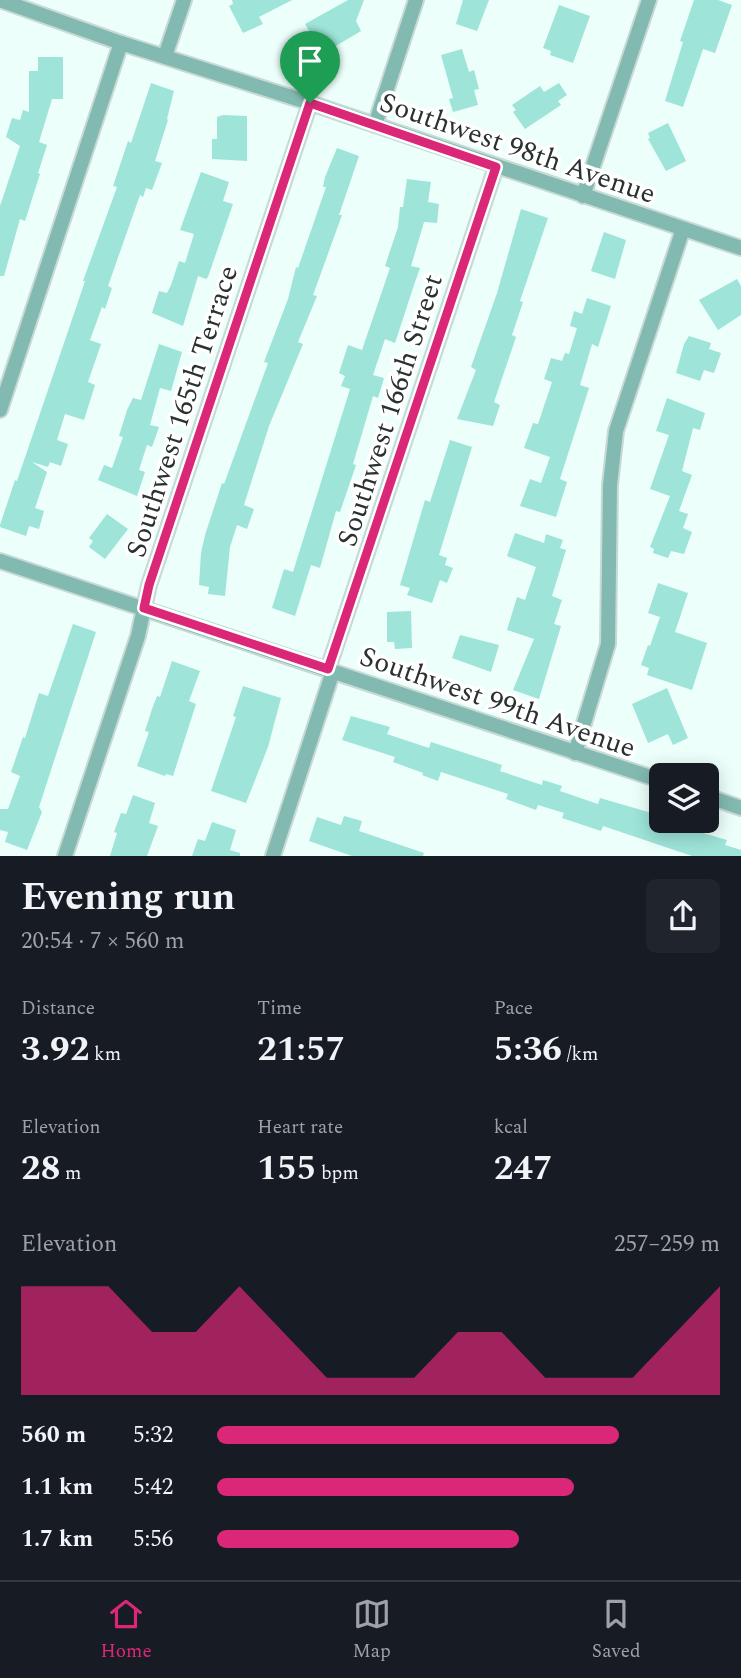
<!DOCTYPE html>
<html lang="en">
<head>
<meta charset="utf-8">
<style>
  :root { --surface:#171b24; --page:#20242c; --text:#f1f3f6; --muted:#9ea1a6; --line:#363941; --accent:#db2777 }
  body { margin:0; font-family:Spectral,serif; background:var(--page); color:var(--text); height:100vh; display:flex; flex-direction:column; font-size:26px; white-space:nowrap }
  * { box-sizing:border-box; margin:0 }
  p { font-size:23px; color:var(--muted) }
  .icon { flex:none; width:38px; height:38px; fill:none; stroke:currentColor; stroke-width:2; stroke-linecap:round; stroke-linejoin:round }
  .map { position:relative; height:856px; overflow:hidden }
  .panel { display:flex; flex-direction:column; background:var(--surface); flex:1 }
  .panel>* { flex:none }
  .controls { position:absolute; left:649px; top:763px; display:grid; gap:14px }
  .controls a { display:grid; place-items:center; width:70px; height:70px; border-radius:10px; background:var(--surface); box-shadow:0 4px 18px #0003; font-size:35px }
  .pin { position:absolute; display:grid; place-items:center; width:60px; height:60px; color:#fff; margin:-72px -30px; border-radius:50% 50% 50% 0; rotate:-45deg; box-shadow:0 0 7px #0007 }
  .pin .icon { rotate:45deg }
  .round { display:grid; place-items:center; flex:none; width:74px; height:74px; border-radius:10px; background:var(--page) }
  .overview { display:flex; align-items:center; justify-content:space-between; height:119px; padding:0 21px }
  h1 { font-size:38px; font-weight:700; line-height:52px }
  .stats { display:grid; grid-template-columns:repeat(3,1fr); gap:10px; height:119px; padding:7px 21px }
  .stats div { display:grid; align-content:center }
  .stats b { font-size:35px; font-weight:700 }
  .stats small { font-size:19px; font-weight:400 }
  .stats p { font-size:19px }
  .chart { height:196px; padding:14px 21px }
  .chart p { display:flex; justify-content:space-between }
  .chart svg { width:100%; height:126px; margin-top:7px; fill:var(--accent); opacity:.7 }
  ul { padding:0 21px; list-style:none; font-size:23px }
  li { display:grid; grid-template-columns:112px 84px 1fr; align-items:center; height:52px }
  li i { height:18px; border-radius:9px; background:var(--accent) }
  .tab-bar { display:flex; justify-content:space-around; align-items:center; height:98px; border-top:2px solid var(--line); background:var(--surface); font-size:19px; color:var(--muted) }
  .tab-bar a { display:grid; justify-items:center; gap:4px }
  .tab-bar .current { color:var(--accent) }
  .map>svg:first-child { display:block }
  .building { fill:#9ee4d9 }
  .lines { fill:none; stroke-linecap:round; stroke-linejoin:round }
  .street-casing { stroke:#c9dad6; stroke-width:18 }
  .street { stroke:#82bab1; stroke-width:14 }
  .route-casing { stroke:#fff; stroke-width:14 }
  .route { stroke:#db2777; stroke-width:9 }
  .labels { text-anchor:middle; stroke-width:7; stroke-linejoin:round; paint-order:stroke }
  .street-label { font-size:28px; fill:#293230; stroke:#fff }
</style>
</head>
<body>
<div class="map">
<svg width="741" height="856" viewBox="0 0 741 856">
  <rect width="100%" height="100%" fill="#ecfffb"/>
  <g class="building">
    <path d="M 232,0 L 292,0 L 259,17 L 263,24 L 243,33 L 229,6 L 233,4 Z"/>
    <path d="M 348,0 L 364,0 L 356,21 L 361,31 L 314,59 L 303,39 L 311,34 L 305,24 Z"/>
    <path d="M 463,0 L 489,0 L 477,31 L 456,24 Z"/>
    <path d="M 694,0 L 718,0 L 732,5 L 715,53 L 703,49 L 683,107 L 665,101 L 683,42 L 680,41 Z"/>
    <path d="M 559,5 L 590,16 L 573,63 L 550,55 L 551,51 L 543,48 Z"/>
    <path d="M 462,49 L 469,72 L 474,70 L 479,89 L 474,90 L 478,105 L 453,112 L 449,99 L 453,98 L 441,55 Z"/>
    <path d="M 38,57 L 63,57 L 63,99 L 52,99 L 39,142 L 47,145 L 38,173 L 40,174 L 25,221 L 20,219 L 4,276 L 0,276 L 0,206 L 20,146 L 6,137 L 12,118 L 20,120 L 23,110 L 29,112 L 29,71 L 38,71 Z"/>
    <path d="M 151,83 L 174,91 L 167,119 L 168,120 L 155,161 L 162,163 L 152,190 L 146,188 L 143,197 L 140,195 L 108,286 L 112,288 L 105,309 L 102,307 L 90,340 L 101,344 L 88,382 L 95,385 L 84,420 L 65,414 L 57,440 L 68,444 L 61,466 L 50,462 L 48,467 L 32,462 L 47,472 L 35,508 L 44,511 L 39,529 L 29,526 L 26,536 L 0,527 L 0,525 L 15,480 L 17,481 L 81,293 L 85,281 L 83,281 L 117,187 L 113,186 L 128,141 L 131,143 Z"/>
    <path d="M 559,83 L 567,95 L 558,101 L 561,105 L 525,129 L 513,112 L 516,110 L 512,105 L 540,86 L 544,92 Z"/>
    <path d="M 223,115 L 247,116 L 247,161 L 212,159 L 212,139 L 217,139 L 217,117 Z"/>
    <path d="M 668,123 L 686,161 L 666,171 L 648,139 L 650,138 L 648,133 Z"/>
    <path d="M 337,148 L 359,156 L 339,215 L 342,215 L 313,295 L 317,296 L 298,342 L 303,344 L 269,426 L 244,505 L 254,509 L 247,529 L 237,525 L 230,547 L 225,596 L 208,594 L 209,587 L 199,585 L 201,553 L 205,535 L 222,483 L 224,484 L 268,363 L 264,362 L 288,299 L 296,267 L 298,268 L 315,219 L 326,187 L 323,187 L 325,177 Z"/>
    <path d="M 201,172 L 229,182 L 223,201 L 233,204 L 208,277 L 206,279 L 198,276 L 183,326 L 152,313 L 159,291 L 167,293 L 171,285 L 179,261 L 185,263 L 194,234 L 180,230 Z"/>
    <path d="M 407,179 L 431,182 L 428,202 L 439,204 L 437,223 L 424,222 L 411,266 L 420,268 L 414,285 L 395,343 L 385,339 L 373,375 L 384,378 L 378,398 L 373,396 L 353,464 L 356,465 L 340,512 L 336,511 L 320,568 L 311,565 L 295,616 L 272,608 L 284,569 L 293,572 L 350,389 L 341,386 L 345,376 L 339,373 L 348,345 L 362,350 L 390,268 L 385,266 L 398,227 L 400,207 L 403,207 Z"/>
    <path d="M 521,209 L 548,218 L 520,301 L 523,302 L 512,335 L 516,337 L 494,402 L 500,405 L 493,426 L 457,419 L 476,370 L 471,367 L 497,293 Z"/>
    <path d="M 604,232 L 626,240 L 615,279 L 591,271 Z"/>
    <path d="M 737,279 L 741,286 L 741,315 L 718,330 L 699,300 Z"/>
    <path d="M 587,298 L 611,306 L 598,347 L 592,344 L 580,385 L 589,388 L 560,479 L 567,482 L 556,517 L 520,506 L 530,479 L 541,483 L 550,457 L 524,448 L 533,423 L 538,424 L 552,382 L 544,379 L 551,358 L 562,361 L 565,353 L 569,354 L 577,328 L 570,326 L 574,311 L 582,314 Z"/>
    <path d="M 689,336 L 711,343 L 709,349 L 721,353 L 714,373 L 704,370 L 700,381 L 676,373 L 684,344 Z"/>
    <path d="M 159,344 L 182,352 L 171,391 L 160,388 L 150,425 L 159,427 L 152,447 L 147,445 L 139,470 L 145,472 L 137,496 L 98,480 L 104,465 L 112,468 L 123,437 L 119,436 L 127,410 L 133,398 L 141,400 Z"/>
    <path d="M 667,398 L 705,413 L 700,430 L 693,428 L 682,471 L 692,475 L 679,511 L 688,514 L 683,528 L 692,532 L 684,554 L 671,551 L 668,558 L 653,553 L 654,549 L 650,547 L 670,496 L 650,489 L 669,435 L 656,431 Z"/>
    <path d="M 450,440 L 472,447 L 439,555 L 447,558 L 445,565 L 453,568 L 447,583 L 440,580 L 432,603 L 407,595 L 410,588 L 400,585 L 425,500 L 430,502 Z"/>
    <path d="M 107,514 L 128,529 L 105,559 L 89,547 L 93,541 L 89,538 Z"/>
    <path d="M 515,533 L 544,543 L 546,534 L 563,540 L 560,548 L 566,550 L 552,596 L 562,600 L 554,624 L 561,626 L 539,699 L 513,690 L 534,639 L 507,630 L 517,597 L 525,600 L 536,567 L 507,556 Z"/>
    <path d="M 658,583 L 688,593 L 675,632 L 707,643 L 692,690 L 647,675 L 649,668 L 641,665 L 648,645 L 650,646 L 660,617 L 648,613 Z"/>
    <path d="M 411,611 L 412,648 L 395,649 L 394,642 L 387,642 L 387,612 Z"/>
    <path d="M 73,624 L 96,632 L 39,807 L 42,812 L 27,850 L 5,842 L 8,832 L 0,830 L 0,809 L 8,809 L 20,776 L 11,772 L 23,737 L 25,738 L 39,693 L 48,696 Z"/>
    <path d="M 460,635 L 499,645 L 491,672 L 452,658 Z"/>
    <path d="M 172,661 L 200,671 L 189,701 L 196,704 L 173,776 L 166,774 L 165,776 L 137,766 L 149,732 L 145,731 L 152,709 L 157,696 L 160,697 Z"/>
    <path d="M 243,686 L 281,698 L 268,747 L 246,803 L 211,791 L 236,717 L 233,716 Z"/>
    <path d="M 667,688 L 688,738 L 673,745 L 668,734 L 648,743 L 632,704 Z"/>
    <path d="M 351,716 L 390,727 L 387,734 L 429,748 L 431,742 L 502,765 L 500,771 L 542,785 L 543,780 L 562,786 L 560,791 L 598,804 L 600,798 L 662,816 L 662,821 L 727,840 L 725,845 L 741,850 L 741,856 L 692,856 L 603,826 L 601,831 L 562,818 L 564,813 L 538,805 L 536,810 L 506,799 L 508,794 L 441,772 L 438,781 L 422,775 L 423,773 L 393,762 L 395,757 L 342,740 Z"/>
    <path d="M 133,795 L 155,803 L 149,823 L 158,826 L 147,856 L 110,856 L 117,833 L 114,832 L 121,813 L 126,814 Z"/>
    <path d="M 344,816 L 362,821 L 359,831 L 424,853 L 423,856 L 352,856 L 309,841 L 317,817 L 341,825 Z"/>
    <path d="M 212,822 L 236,830 L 230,850 L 240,853 L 240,856 L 192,856 L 198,839 L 205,841 Z"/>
  </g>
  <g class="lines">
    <defs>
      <g id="street">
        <path d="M 0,0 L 121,43 L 310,103 L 741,248"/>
        <path d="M 165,56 L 184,0"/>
        <path d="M 375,125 L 416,0"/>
        <path d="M 583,196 L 649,0"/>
        <path d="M 0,410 L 121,43"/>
        <path d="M 0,561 L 662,781"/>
        <path d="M 328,669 L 496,167"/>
        <path d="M 575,753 L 608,644 L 610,485 L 616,431 L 683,229"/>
        <path d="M 707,796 L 741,808"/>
        <path d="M 65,856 L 138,636 L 149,585 L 310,103"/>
        <path d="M 273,856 L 333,671"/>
      </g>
    </defs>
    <use href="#street" class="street-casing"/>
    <use href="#street" class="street"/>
  </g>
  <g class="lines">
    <defs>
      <path id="route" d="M 310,103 L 496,167 L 328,669 L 144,608 L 149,585 Z"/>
    </defs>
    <use href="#route" class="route-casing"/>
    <use href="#route" class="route"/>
  </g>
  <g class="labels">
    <g class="street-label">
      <text transform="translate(518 147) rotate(19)" y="10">Southwest 98th Avenue</text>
      <text transform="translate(389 410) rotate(-72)" y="10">Southwest 166th Street</text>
      <text transform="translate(181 411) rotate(-72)" y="10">Southwest 165th Terrace</text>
      <text transform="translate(498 701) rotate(19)" y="10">Southwest 99th Avenue</text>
    </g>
  </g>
</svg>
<div class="controls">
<a><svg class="icon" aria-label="layers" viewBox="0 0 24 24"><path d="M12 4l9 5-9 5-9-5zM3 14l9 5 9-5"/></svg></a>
</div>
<div class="pin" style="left:310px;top:103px;background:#1e9e55"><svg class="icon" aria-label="arrive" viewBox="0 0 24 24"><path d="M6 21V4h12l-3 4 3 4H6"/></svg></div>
</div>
<section class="panel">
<div class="overview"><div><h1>Evening run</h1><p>20:54 · 7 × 560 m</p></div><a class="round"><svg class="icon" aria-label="share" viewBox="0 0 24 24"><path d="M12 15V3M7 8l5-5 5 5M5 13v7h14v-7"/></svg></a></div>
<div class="stats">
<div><p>Distance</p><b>3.92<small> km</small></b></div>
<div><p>Time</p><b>21:57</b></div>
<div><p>Pace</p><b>5:36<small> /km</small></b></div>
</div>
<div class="stats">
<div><p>Elevation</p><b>28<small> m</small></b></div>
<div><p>Heart rate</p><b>155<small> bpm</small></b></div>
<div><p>kcal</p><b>247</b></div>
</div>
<div class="chart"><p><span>Elevation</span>257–259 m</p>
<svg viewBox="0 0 160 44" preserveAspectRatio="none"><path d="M0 44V6L10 6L20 6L30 22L40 22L50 6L60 22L70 38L80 38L90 38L100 22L110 22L120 38L130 38L140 38L150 22L160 6V44z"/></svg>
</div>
<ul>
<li><b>560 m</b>5:32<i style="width:80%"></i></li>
<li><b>1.1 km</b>5:42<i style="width:71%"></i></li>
<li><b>1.7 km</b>5:56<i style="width:60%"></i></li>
</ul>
</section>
<nav class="tab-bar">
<a class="current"><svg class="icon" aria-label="home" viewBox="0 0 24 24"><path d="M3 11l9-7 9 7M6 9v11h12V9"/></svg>Home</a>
<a><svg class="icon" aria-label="map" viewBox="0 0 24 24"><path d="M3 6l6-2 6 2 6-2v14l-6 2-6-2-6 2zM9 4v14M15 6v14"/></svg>Map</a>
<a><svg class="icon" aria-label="saved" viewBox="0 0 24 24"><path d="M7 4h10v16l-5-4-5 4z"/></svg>Saved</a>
</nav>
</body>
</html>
